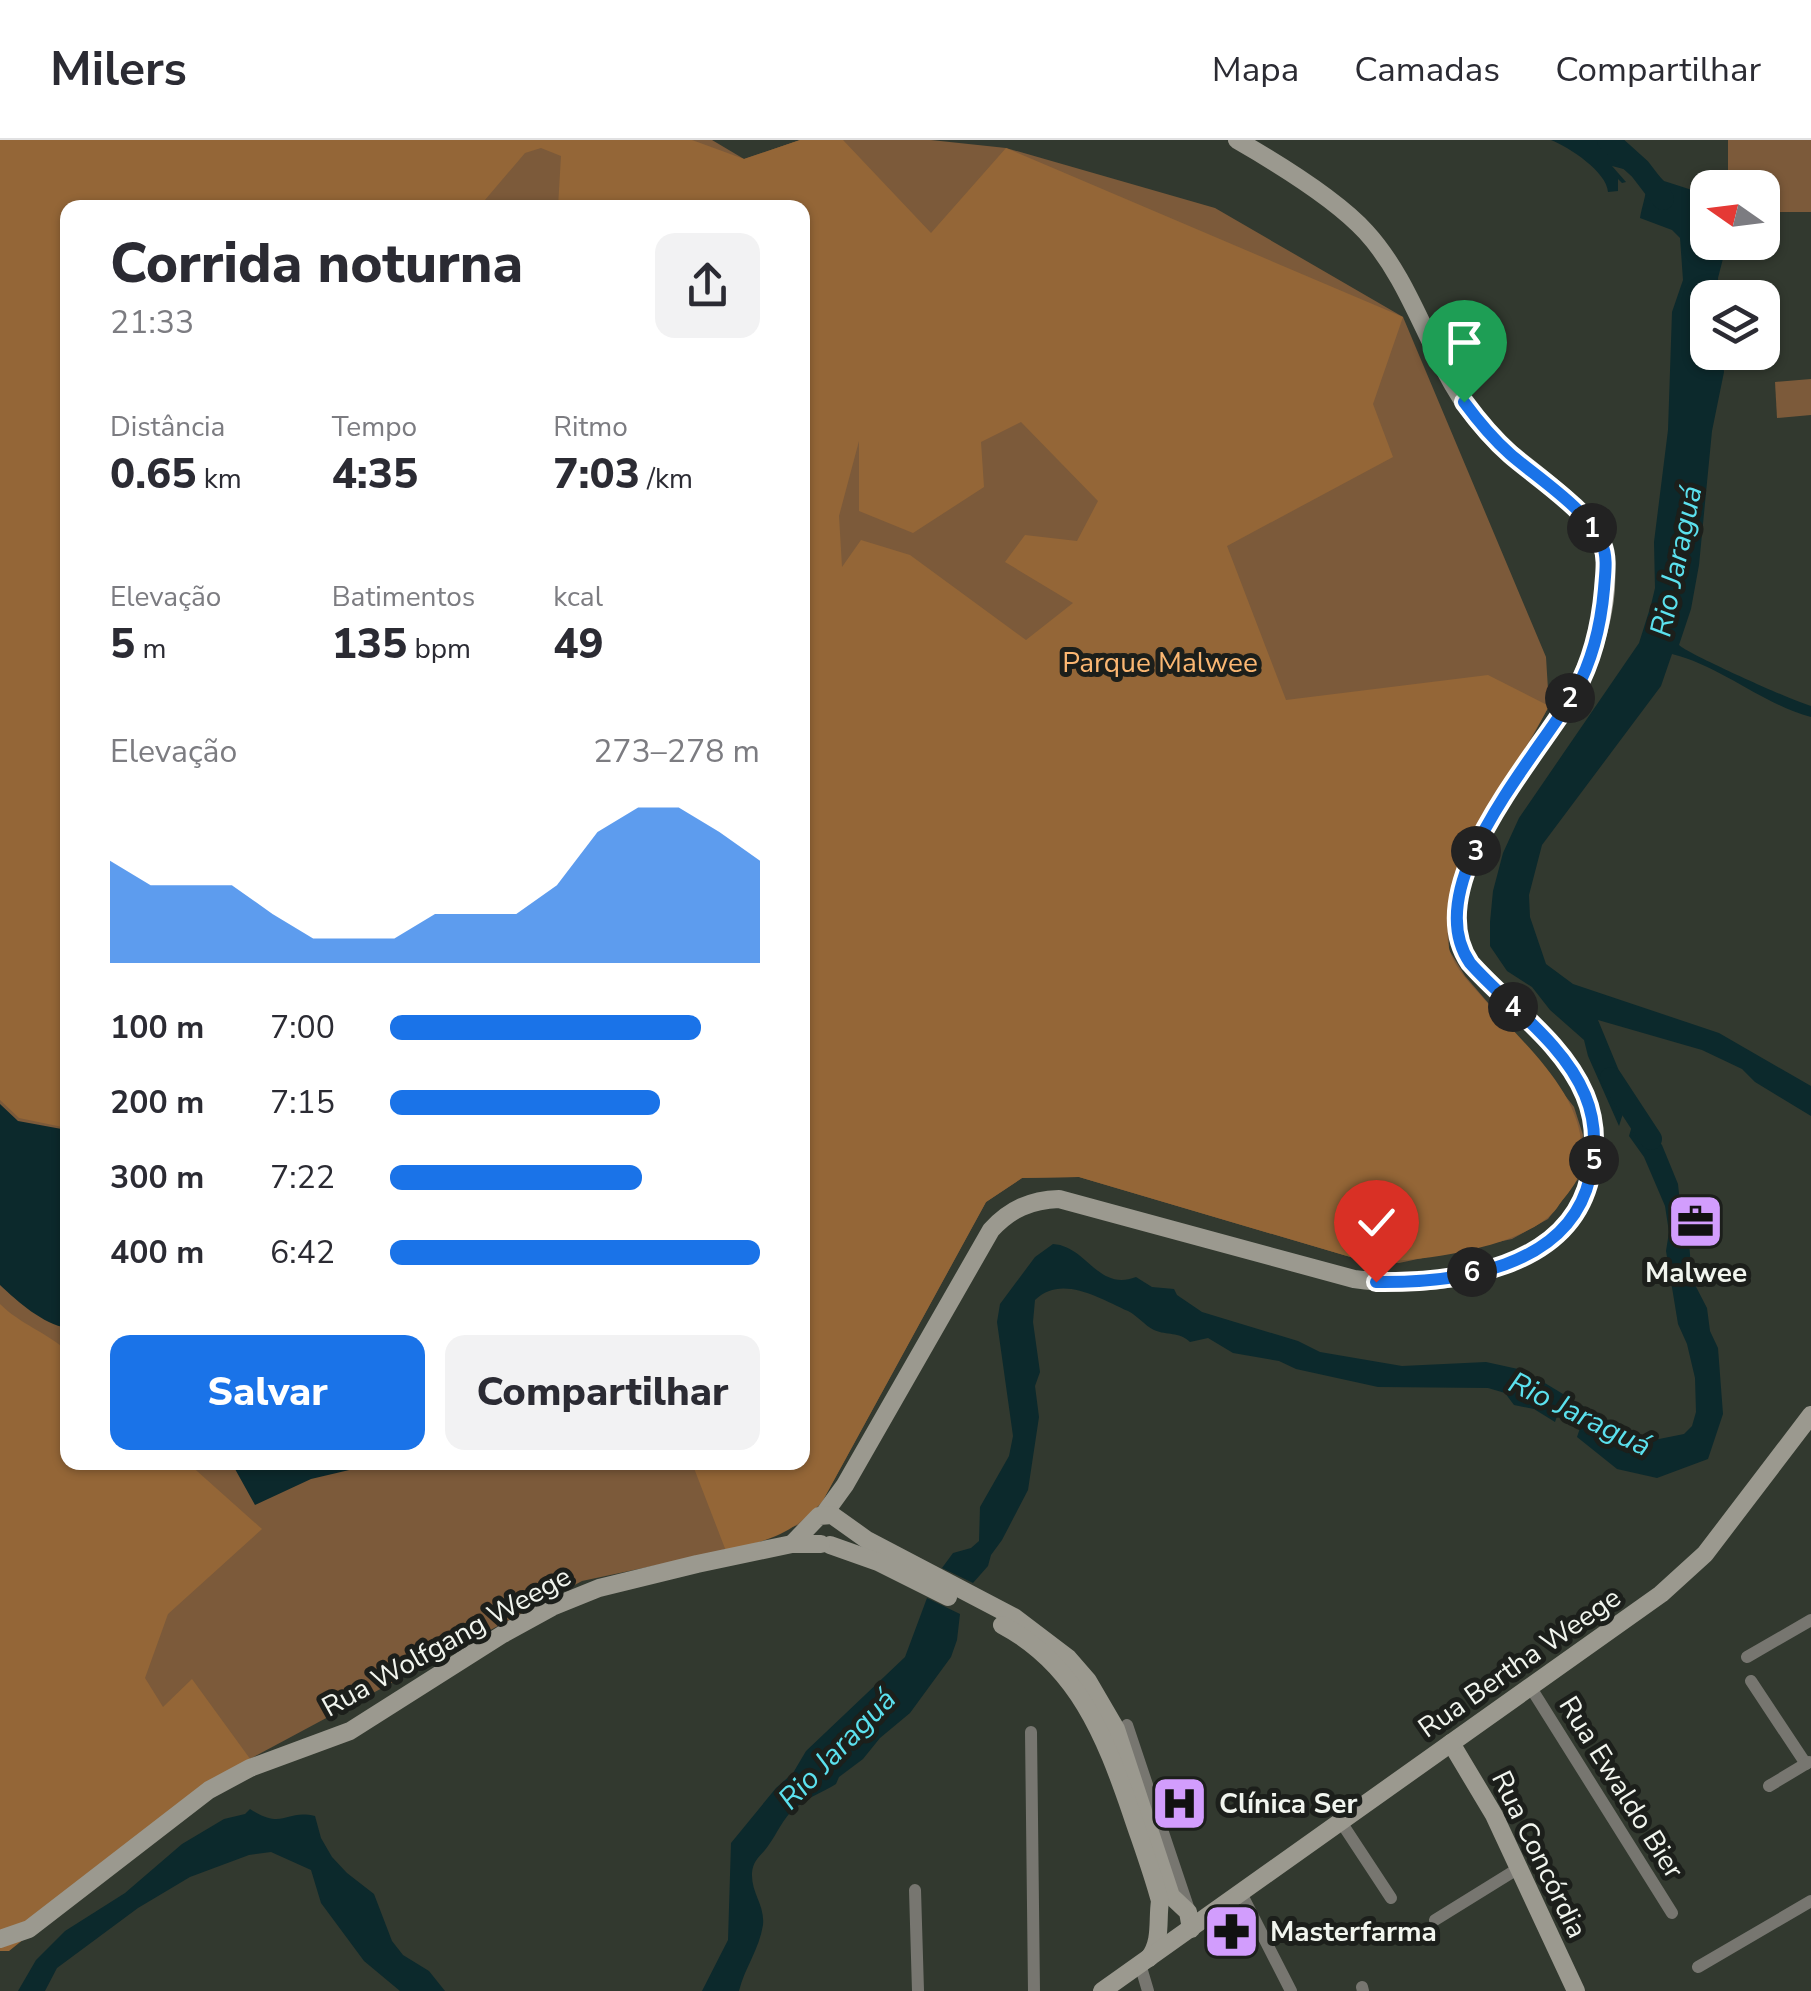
<!DOCTYPE html>
<html lang="pt">
<head>
<meta charset="utf-8">
<style>
  :root { --surface:#fff; --page:#f2f2f3; --text:#2b2b33; --muted:#7c7c81; --line:#e1e1e2; --accent:#1a73e8 }
  body { margin:0; font-family:"Nunito Sans",sans-serif; background:var(--page); color:var(--text); height:100vh; display:flex; flex-direction:column; font-size:38px; white-space:nowrap }
  * { box-sizing:border-box; margin:0 }
  p { font-size:32px; color:var(--muted) }
  .icon { flex:none; width:55px; height:55px; fill:none; stroke:currentColor; stroke-width:2; stroke-linecap:round; stroke-linejoin:round }
  .map { position:relative; flex:1; overflow:hidden }
  .side { position:absolute; left:60px; top:60px; width:750px; height:1270px; display:flex; flex-direction:column; background:var(--surface); border-radius:20px; box-shadow:0 2px 8px #0004 }
  .side>* { flex:none }
  .needle { width:65px; rotate:284deg }
  .fabs { position:absolute; left:1690px; top:30px; display:grid; gap:20px }
  .fabs a { display:grid; place-items:center; width:90px; height:90px; border-radius:20px; background:var(--surface); box-shadow:0 2px 8px #0004; font-size:50px }
  .pin { position:absolute; display:grid; place-items:center; width:85px; height:85px; color:#fff; margin:-102px -42px; border-radius:50% 50% 50% 0; rotate:-45deg; box-shadow:0 0 10px #0007 }
  .pin .icon { rotate:45deg }
  .km { position:absolute; width:50px; height:50px; margin:-25px; border-radius:50%; background:#222; color:#fff; font-size:28px; line-height:50px; text-align:center }
  .round { display:grid; place-items:center; flex:none; width:105px; height:105px; border-radius:20px; background:var(--page) }
  .summary { display:flex; align-items:center; justify-content:space-between; height:170px; padding:0 50px }
  h1 { font-size:55px; font-weight:800; line-height:75px }
  .metrics { display:grid; grid-template-columns:repeat(3,1fr); gap:15px; height:170px; padding:10px 50px }
  .metrics div { display:grid; align-content:center }
  .metrics b { font-size:42px; font-weight:800 }
  .metrics small { font-size:28px; font-weight:400 }
  .metrics p { font-size:28px }
  .chart { height:280px; padding:20px 50px }
  .chart p { display:flex; justify-content:space-between }
  .chart svg { width:100%; height:180px; margin-top:10px; fill:var(--accent); opacity:.7 }
  .primary-button { display:flex; gap:20px; margin-top:auto; padding:20px 50px }
  .primary-button a { flex:1; height:115px; border-radius:20px; background:var(--accent); color:#fff; font-size:40px; font-weight:800; line-height:115px; text-align:center }
  .primary-button a+a { background:var(--page); color:var(--text) }
  ul { padding:0 50px; list-style:none; font-size:32px }
  li { display:grid; grid-template-columns:160px 120px 1fr; align-items:center; height:75px }
  li i { height:25px; border-radius:12px; background:var(--accent) }
  header { display:flex; align-items:center; gap:60px; box-sizing:border-box; height:140px; padding:0 50px; background:var(--surface); border-bottom:2px solid var(--line) }
  header strong { font-size:48px }
  nav { display:flex; gap:55px; margin-inline-start:auto; font-size:35px }
  .map>svg:first-child { display:block }
  .green { fill:#7c5a3a; fill-rule:evenodd }
  .forest { fill:#946637; fill-rule:evenodd }
  .water { fill:#0c292c }
  .lines { fill:none; stroke-linecap:round; stroke-linejoin:round }
  .river { stroke:#0c292c; stroke-width:22 }
  .street { stroke:#777670; stroke-width:12 }
  .secondary { stroke:#9b998f; stroke-width:18 }
  .route-casing { stroke:#fff; stroke-width:20 }
  .route { stroke:#1a73e8; stroke-width:12 }
  .labels { text-anchor:middle; stroke-width:10; stroke-linejoin:round; paint-order:stroke }
  .park-label { font-size:28px; fill:#fbb772; stroke:#1c1f1b }
  .poi-label { font-size:28px; font-weight:bold; fill:#f1f5ee; stroke:#1c1f1b; text-anchor:start }
  .street-label { font-size:28px; fill:#f1f5ee; stroke:#1c1f1b }
  .water-label { font-size:30px; font-style:italic; fill:#5be1ee; stroke:#1c1f1b }
</style>
</head>
<body>
<header>
<strong>Milers</strong>
<nav><a>Mapa</a><a>Camadas</a><a>Compartilhar</a></nav>
</header>
<div class="map">
<svg width="1811" height="1851" viewBox="0 0 1811 1851">
  <rect width="100%" height="100%" fill="#32392f"/>
  <g class="green">
    <path d="M 0,0 L 712,0 L 744,19 L 800,0 L 931,0 L 1006,8 L 1215,68 L 1403,177 L 1546,517 L 1549,566 L 1458,734 L 1448,774 L 1449,810 L 1465,836 L 1539,922 L 1574,967 L 1583,995 L 1578,1039 L 1548,1079 L 1512,1099 L 1399,1123 L 1364,1121 L 1079,1037 L 1022,1038 L 986,1062 L 822,1362 L 801,1384 L 714,1413 L 582,1441 L 220,1635 L 0,1787 ZM 68,68 L 802,68 L 802,1322 L 68,1322 Z"/>
    <path d="M 1728,0 L 1811,0 L 1811,72 L 1763,72 L 1762,48 L 1728,47 Z"/>
    <path d="M 1811,239 L 1811,275 L 1777,278 L 1775,242 Z"/>
  </g>
  <g class="forest">
    <path d="M 0,0 L 692,0 L 744,19 L 800,0 L 843,0 L 931,93 L 1006,8 L 1403,177 L 1373,264 L 1393,317 L 1227,406 L 1286,560 L 1488,535 L 1549,566 C 1519,622 1435,748 1449,808 C 1453,827 1471,844 1483,858 C 1526,907 1599,965 1578,1036 C 1575,1047 1563,1058 1557,1068 C 1527,1108 1413,1124 1364,1121 L 1079,1037 L 1022,1038 L 986,1062 L 822,1362 C 791,1395 769,1400 726,1411 L 692,1323 L 802,1322 L 802,68 L 558,67 L 561,16 L 541,8 L 525,13 L 479,67 L 68,68 L 67,988 L 19,978 L 0,960 ZM 1021,282 L 1098,361 L 1077,401 L 1025,395 L 1005,422 L 1073,463 L 1026,500 L 910,415 L 861,400 L 842,427 L 839,376 L 859,301 L 859,371 L 913,393 L 984,347 L 981,302 Z"/>
    <path d="M 0,1164 C 20,1184 46,1192 67,1211 L 68,1322 L 188,1323 L 262,1389 L 168,1474 L 145,1538 L 163,1567 L 192,1539 L 259,1631 L 206,1654 L 9,1811 L 0,1811 Z"/>
  </g>
  <g class="water">
    <path d="M 1551,0 L 1622,0 L 1664,41 L 1692,50 L 1707,60 L 1708,102 L 1727,103 L 1718,138 L 1719,157 L 1708,158 L 1708,212 L 1722,213 L 1724,232 L 1712,291 L 1699,425 L 1691,469 L 1679,505 C 1686,513 1795,562 1811,566 L 1811,577 C 1762,564 1721,526 1672,514 L 1661,546 L 1542,705 L 1529,755 L 1530,777 L 1546,824 L 1573,844 L 1719,893 L 1811,946 L 1811,976 L 1755,942 L 1742,929 L 1702,910 L 1598,880 L 1629,955 L 1619,986 L 1588,916 L 1584,900 L 1550,870 L 1532,847 L 1507,831 L 1490,806 L 1490,782 L 1493,751 L 1503,713 L 1519,678 L 1639,503 L 1651,465 L 1655,448 L 1654,402 L 1668,290 L 1672,172 L 1683,140 L 1680,98 L 1672,90 L 1640,78 C 1643,59 1652,45 1640,28 L 1635,32 L 1612,26 L 1626,42 L 1622,43 L 1618,39 L 1618,51 L 1608,52 C 1607,32 1569,7 1551,0 Z"/>
    <path d="M 0,964 L 18,981 L 67,990 L 67,1188 C 43,1184 18,1162 0,1145 Z"/>
    <path d="M 1637,969 L 1643,982 L 1662,1005 L 1678,1044 L 1681,1073 L 1688,1090 L 1692,1139 L 1707,1168 L 1710,1191 L 1718,1208 L 1723,1274 L 1708,1319 L 1657,1338 L 1617,1329 L 1577,1297 L 1587,1267 L 1625,1291 L 1659,1299 L 1684,1294 L 1692,1286 L 1696,1272 L 1695,1238 L 1687,1204 L 1678,1184 L 1666,1111 L 1669,1092 L 1665,1066 L 1644,1017 L 1629,996 Z"/>
    <path d="M 1053,1104 C 1087,1106 1098,1152 1136,1137 L 1152,1147 L 1174,1149 L 1177,1155 L 1202,1172 L 1298,1201 L 1320,1212 L 1402,1226 L 1486,1222 L 1518,1229 L 1564,1256 L 1555,1282 L 1534,1269 L 1514,1265 L 1505,1253 L 1488,1248 L 1378,1247 L 1296,1229 L 1279,1221 L 1233,1213 L 1208,1198 L 1190,1202 C 1178,1191 1168,1196 1154,1190 C 1144,1185 1138,1176 1128,1171 C 1099,1158 1061,1134 1035,1160 L 1033,1182 L 1040,1232 L 1035,1246 L 1039,1277 L 1028,1350 L 1002,1400 L 991,1415 L 988,1426 L 973,1443 L 942,1428 L 953,1413 L 971,1408 L 979,1401 L 980,1367 L 1009,1316 L 1013,1296 L 997,1182 L 1000,1164 L 1035,1117 Z"/>
    <path d="M 222,1323 L 379,1323 L 311,1339 L 255,1365 L 235,1329 Z"/>
    <path d="M 927,1458 L 960,1474 L 957,1500 L 951,1517 L 910,1573 L 880,1598 L 863,1619 L 839,1637 L 836,1644 C 823,1652 807,1658 795,1668 C 783,1678 777,1694 768,1706 C 761,1716 753,1720 752,1733 C 751,1753 765,1765 763,1785 C 759,1810 745,1827 739,1851 L 702,1851 L 728,1800 L 731,1703 L 776,1648 L 793,1633 L 806,1611 L 905,1517 Z"/>
    <path d="M 250,1669 C 285,1691 284,1669 315,1676 L 321,1698 L 332,1717 L 347,1733 L 374,1754 L 392,1801 L 403,1815 L 429,1831 L 445,1851 L 400,1851 L 364,1821 L 321,1763 L 311,1730 L 271,1712 L 249,1715 L 190,1737 L 138,1768 L 57,1828 L 45,1851 L 18,1851 L 36,1820 L 65,1791 L 125,1753 L 182,1704 L 224,1679 L 245,1674 Z"/>
  </g>
  <g class="lines">
    <g class="river">
      <path d="M 1608,0 L 1640,29 L 1663,59"/>
      <path d="M 1611,938 L 1651,999"/>
      <path d="M 1535,1250 L 1606,1293"/>
    </g>
    <g class="street">
      <path d="M 1747,1517 L 1811,1480"/>
      <path d="M 1751,1541 L 1806,1624"/>
      <path d="M 1531,1548 L 1672,1773"/>
      <path d="M 1127,1585 L 1188,1767"/>
      <path d="M 1031,1592 L 1034,1851"/>
      <path d="M 1769,1646 L 1809,1622"/>
      <path d="M 1341,1682 L 1391,1758"/>
      <path d="M 915,1750 L 918,1851"/>
      <path d="M 1241,1753 L 1291,1851"/>
      <path d="M 1435,1780 L 1519,1728"/>
      <path d="M 1140,1824 L 1148,1851"/>
      <path d="M 1698,1827 L 1811,1761"/>
      <path d="M 1362,1847 L 1363,1851"/>
    </g>
    <g class="secondary">
      <path d="M 824,1374 L 845,1345 L 991,1090 C 1010,1069 1031,1060 1059,1059 L 1354,1139 C 1437,1151 1568,1132 1590,1037 C 1596,1010 1596,980 1585,955 C 1562,902 1507,865 1470,823 C 1415,744 1541,616 1576,548 C 1596,511 1611,459 1605,417 C 1599,370 1519,326 1488,293 C 1433,235 1419,150 1366,92 C 1336,59 1277,23 1237,0"/>
      <path d="M 792,1404 L 819,1376 L 832,1375 L 867,1400 L 1014,1477 L 1068,1518 L 1088,1541 L 1116,1589 L 1171,1756 L 1188,1772 L 1191,1789"/>
      <path d="M 830,1405 L 878,1422 L 948,1457"/>
      <path d="M 1002,1485 C 1077,1525 1105,1596 1131,1672 C 1141,1702 1152,1731 1160,1761 C 1157,1781 1162,1801 1149,1818"/>
      <path d="M 1451,1603 L 1494,1675 L 1576,1851"/>
      <path d="M 0,1799 L 29,1789 L 209,1650 L 250,1628 L 350,1591 L 503,1494 L 552,1467 L 599,1448 L 697,1424 L 792,1404 L 821,1404"/>
      <path d="M 1102,1851 L 1661,1454 L 1705,1414 L 1811,1275"/>
    </g>
  </g>
  <g class="lines">
    <defs>
      <path id="route" d="M 1376,1142 C 1456,1143 1569,1129 1590,1037 C 1596,1010 1596,981 1585,955 C 1563,902 1507,865 1470,823 C 1417,746 1537,617 1575,552 C 1592,521 1601,484 1604,449 C 1605,434 1608,418 1602,404 C 1591,372 1535,336 1510,314 C 1492,298 1478,281 1464,262"/>
    </defs>
    <use href="#route" class="route-casing"/>
    <use href="#route" class="route"/>
  </g>
  <defs>
    <symbol id="office-square" viewBox="-11 -11 22 22"><rect x="-9" y="-9" width="18" height="18" rx="4" fill="#d29dfd" stroke="#1c1f1b"/><path d="M-6-3h4V-5.5h4V-3h4V5H-6ZM-1-4.5V-3h2v-1.5ZM-6 0V1H6V0Z" fill="#111"/></symbol>
    <symbol id="hospital-square" viewBox="-11 -11 22 22"><rect x="-9" y="-9" width="18" height="18" rx="4" fill="#d29dfd" stroke="#1c1f1b"/><path d="M-5-5h3v3.5h4V-5h3V5h-3V1.5h-4V5h-3Z" fill="#111"/></symbol>
    <symbol id="pharmacy-square" viewBox="-11 -11 22 22"><rect x="-9" y="-9" width="18" height="18" rx="4" fill="#d29dfd" stroke="#1c1f1b"/><path d="M-2-6h4v4h4v4h-4v4h-4v-4h-4v-4h4Z" fill="#111"/></symbol>
  </defs>
  <g fill-rule="evenodd">
    <use href="#office-square" x="1664" y="1050" width="63" height="63"/>
    <use href="#hospital-square" x="1148" y="1632" width="63" height="63"/>
    <use href="#pharmacy-square" x="1200" y="1760" width="63" height="63"/>
  </g>
  <g class="labels">
    <g class="park-label">
      <text x="1160" y="532">Parque Malwee</text>
    </g>
    <g class="poi-label">
      <text x="1696" y="1142" text-anchor="middle">Malwee</text>
      <text x="1219" y="1673">Clínica Ser</text>
      <text x="1270" y="1801">Masterfarma</text>
    </g>
    <g class="street-label">
      <text transform="translate(446 1501) rotate(-29)" y="10">Rua Wolfgang Weege</text>
      <text transform="translate(1519 1522) rotate(-35)" y="10">Rua Bertha Weege</text>
      <text transform="translate(1622 1647) rotate(58)" y="10">Rua Ewaldo Bier</text>
      <text transform="translate(1540 1714) rotate(64)" y="10">Rua Concórdia</text>
    </g>
    <g class="water-label">
      <text transform="translate(1676 421) rotate(-78)" y="10">Rio Jaraguá</text>
      <text transform="translate(1580 1274) rotate(26)" y="10">Rio Jaraguá</text>
      <text transform="translate(837 1609) rotate(-46)" y="10">Rio Jaraguá</text>
    </g>
  </g>
</svg>
<div class="fabs">
<a><svg class="needle" viewBox="-14 -14 28 28"><path d="M0-13l5 13h-10z" fill="#e53935"/><path d="M0 13l5-13h-10z" fill="#7c7c81"/></svg></a>
<a><svg class="icon" aria-label="layers" viewBox="0 0 24 24"><path d="M12 4l9 5-9 5-9-5zM3 14l9 5 9-5"/></svg></a>
</div>
<div class="pin" style="left:1464px;top:262px;background:#1e9e55"><svg class="icon" aria-label="arrive" viewBox="0 0 24 24"><path d="M6 21V4h12l-3 4 3 4H6"/></svg></div>
<div class="pin" style="left:1376px;top:1142px;background:#d93025"><svg class="icon" aria-label="check" viewBox="0 0 24 24"><path d="M5 12l5 5 9-10"/></svg></div>
<b class="km" style="left:1592px;top:388px">1</b>
<b class="km" style="left:1570px;top:558px">2</b>
<b class="km" style="left:1476px;top:711px">3</b>
<b class="km" style="left:1513px;top:867px">4</b>
<b class="km" style="left:1594px;top:1020px">5</b>
<b class="km" style="left:1472px;top:1132px">6</b>
<section class="side">
<div class="summary"><div><h1>Corrida noturna</h1><p>21:33</p></div><a class="round"><svg class="icon" aria-label="share" viewBox="0 0 24 24"><path d="M12 15V3M7 8l5-5 5 5M5 13v7h14v-7"/></svg></a></div>
<div class="metrics">
<div><p>Distância</p><b>0.65<small> km</small></b></div>
<div><p>Tempo</p><b>4:35</b></div>
<div><p>Ritmo</p><b>7:03<small> /km</small></b></div>
</div>
<div class="metrics">
<div><p>Elevação</p><b>5<small> m</small></b></div>
<div><p>Batimentos</p><b>135<small> bpm</small></b></div>
<div><p>kcal</p><b>49</b></div>
</div>
<div class="chart"><p><span>Elevação</span>273–278 m</p>
<svg viewBox="0 0 160 44" preserveAspectRatio="none"><path d="M0 44V19L10 25L20 25L30 25L40 32L50 38L60 38L70 38L80 32L90 32L100 32L110 25L120 12L130 6L140 6L150 12L160 19V44z"/></svg>
</div>
<ul>
<li><b>100 m</b>7:00<i style="width:84%"></i></li>
<li><b>200 m</b>7:15<i style="width:73%"></i></li>
<li><b>300 m</b>7:22<i style="width:68%"></i></li>
<li><b>400 m</b>6:42<i style="width:100%"></i></li>
</ul>
<div class="primary-button"><a>Salvar</a><a>Compartilhar</a></div>
</section>
</div>
</body>
</html>
